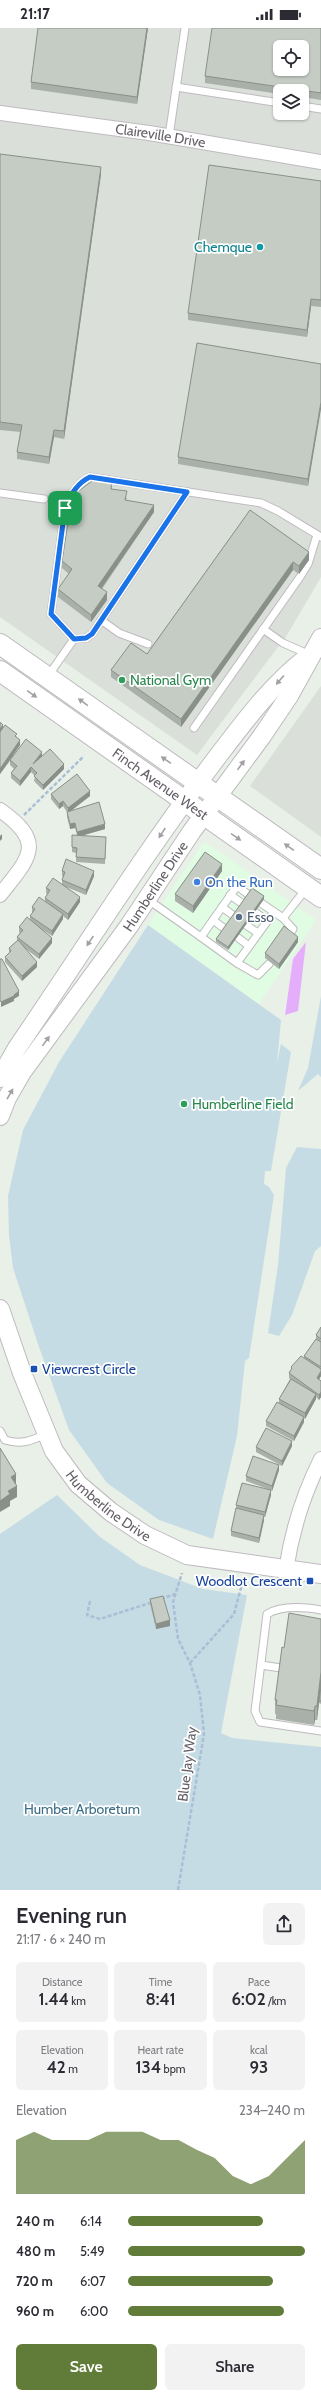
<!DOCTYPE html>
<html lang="en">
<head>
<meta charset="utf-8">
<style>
  :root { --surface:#fff; --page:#f2f2f3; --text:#2b2b33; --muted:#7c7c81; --accent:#617c38 }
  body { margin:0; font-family:Cabin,sans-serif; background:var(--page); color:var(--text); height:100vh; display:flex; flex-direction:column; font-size:15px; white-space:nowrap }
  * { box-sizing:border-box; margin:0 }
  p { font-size:13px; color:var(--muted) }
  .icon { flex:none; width:22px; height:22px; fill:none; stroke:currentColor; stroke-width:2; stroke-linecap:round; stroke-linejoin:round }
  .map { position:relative; height:1862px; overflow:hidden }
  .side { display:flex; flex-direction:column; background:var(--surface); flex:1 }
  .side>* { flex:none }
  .tools { position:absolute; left:273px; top:12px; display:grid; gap:8px }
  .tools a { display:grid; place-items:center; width:36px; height:36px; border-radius:6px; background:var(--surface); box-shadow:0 1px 3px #0004; font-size:20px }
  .pin { position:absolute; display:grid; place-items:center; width:34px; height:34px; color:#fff; margin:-17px; border-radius:8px; box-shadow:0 2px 6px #0006 }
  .round { display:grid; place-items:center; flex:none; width:42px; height:42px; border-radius:6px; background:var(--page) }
  .overview { display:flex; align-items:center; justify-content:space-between; height:68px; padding:0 16px }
  h1 { font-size:22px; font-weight:600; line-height:30px }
  .figures { display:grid; grid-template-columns:repeat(3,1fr); gap:6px; height:68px; padding:4px 16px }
  .figures div { display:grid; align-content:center; border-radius:6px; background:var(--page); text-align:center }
  .figures b { font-size:17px; font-weight:600 }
  .figures small { font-size:11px; font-weight:400 }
  .figures p { font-size:11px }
  .chart { height:112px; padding:8px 16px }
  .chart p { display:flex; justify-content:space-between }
  .chart svg { width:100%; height:72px; margin-top:4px; fill:var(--accent); opacity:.7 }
  .action { display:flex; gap:8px; margin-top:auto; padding:8px 16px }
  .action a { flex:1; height:46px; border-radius:6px; background:var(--accent); color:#fff; font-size:16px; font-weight:600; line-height:46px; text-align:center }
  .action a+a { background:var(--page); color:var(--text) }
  ul { padding:0 16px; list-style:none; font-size:13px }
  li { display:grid; grid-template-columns:64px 48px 1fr; align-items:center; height:30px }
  li i { height:10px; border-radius:5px; background:var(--accent) }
  .status { display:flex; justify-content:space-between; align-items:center; height:28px; padding:0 20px; background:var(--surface); direction:ltr }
  .status svg { height:11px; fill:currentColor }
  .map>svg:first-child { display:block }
  .commercial { fill:#e0fce2 }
  .industrial { fill:#dadfda; fill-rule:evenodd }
  .green { fill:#c6dce5 }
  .water { fill:#e5aefa }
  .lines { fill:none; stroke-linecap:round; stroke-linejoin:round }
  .service-casing { stroke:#bfbac0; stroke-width:9 }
  .minor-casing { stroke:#bfbac0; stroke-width:16 }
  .tertiary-casing { stroke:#bfbac0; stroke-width:20 }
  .secondary-casing { stroke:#bfb9c0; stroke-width:22 }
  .path { stroke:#aabed6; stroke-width:2.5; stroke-dasharray:4 2; stroke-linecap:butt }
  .service { stroke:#fff; stroke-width:7 }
  .minor { stroke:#fff; stroke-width:14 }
  .tertiary { stroke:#fff; stroke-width:18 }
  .secondary { stroke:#fff; stroke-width:20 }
  .wall { fill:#a9afa9 }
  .shaded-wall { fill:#898f89 }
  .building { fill:#c4ccc4; stroke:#898f89; fill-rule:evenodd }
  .oneway { fill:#a39fa4 }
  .route-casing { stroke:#fff; stroke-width:8 }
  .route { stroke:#1a73e8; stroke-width:5 }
  .culture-dot { fill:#0f9aa8; stroke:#fff; stroke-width:1.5 }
  .leisure-dot { fill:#2e9e5b; stroke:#fff; stroke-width:1.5 }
  .shop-dot { fill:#3f7fe0; stroke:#fff; stroke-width:1.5 }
  .service-dot { fill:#5c6f8a; stroke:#fff; stroke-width:1.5 }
  .transit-dot { fill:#1a4fb4; stroke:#fff; stroke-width:1.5 }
  .labels { text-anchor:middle; stroke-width:3.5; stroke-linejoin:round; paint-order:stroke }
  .street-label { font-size:14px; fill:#655f67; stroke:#fff }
  .culture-label { font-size:14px; fill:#0d838f; stroke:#fff; text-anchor:end }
  .leisure-label { font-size:14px; fill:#27864d; stroke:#fff; text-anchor:start }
  .shop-label { font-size:14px; fill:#366cbe; stroke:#fff; text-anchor:start }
  .service-label { font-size:14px; fill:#4e5e75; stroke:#fff; text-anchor:start }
  .transit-label { font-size:14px; fill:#164399; stroke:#fff; text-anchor:start }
  .park-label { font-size:14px; fill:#3d6e88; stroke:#fff }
</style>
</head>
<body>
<div class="status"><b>21:17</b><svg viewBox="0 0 49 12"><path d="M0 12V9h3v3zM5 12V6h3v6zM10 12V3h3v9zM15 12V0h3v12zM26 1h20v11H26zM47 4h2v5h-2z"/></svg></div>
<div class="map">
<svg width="321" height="1862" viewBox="0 0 321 1862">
  <rect width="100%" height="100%" fill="#e8f0e8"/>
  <path class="commercial" d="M 203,815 L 208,816 L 316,892 L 259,976 L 148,897 Z"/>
  <g class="industrial">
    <path d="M 0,0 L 321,0 L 321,549 L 287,607 L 197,727 L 0,589 ZM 280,19 L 302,19 L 302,41 L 280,41 ZM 280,63 L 302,63 L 302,85 L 280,85 Z"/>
    <path d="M 321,658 L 321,809 L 250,758 Z"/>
  </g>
  <g class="green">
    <path d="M 148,897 L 281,992 L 277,1035 L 281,1016 L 291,1024 L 271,1143 L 265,1143 L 264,1156 L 269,1159 L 274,1167 L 249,1330 L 245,1333 L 237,1408 L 213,1511 L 159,1492 L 107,1455 L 69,1402 L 39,1319 L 13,1240 L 9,1207 L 8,1168 L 23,1102 L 59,1034 Z"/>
    <path d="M 321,968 L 321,1049 L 318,1046 L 298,1063 L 308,1040 Z"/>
    <path d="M 297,1119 L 321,1121 L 321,1218 L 315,1223 L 292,1287 L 279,1308 L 268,1305 L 278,1237 L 286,1140 Z"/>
    <path d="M 57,1467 L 100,1509 L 140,1537 L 203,1561 L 247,1567 L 221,1705 L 232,1710 L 321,1719 L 321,1862 L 0,1862 L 0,1506 Z"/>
  </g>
  <path class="water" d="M 306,914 L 298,983 L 285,987 L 293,931 Z"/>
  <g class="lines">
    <defs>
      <g id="service">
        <path d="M 176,59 L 280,75"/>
        <path d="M 302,78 L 321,81"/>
        <path d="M 169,108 L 185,0"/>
        <path d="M 0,465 L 44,471"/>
        <path d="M 101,592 L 119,605 L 148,616"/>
        <path d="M 263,601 L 283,615 L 308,626"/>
        <path d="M 74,611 L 51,586 L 65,480 C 70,467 77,455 90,449 L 261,475 L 278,483 L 321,509"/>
        <path d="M 48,648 L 74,611 L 86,610 L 92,606 L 187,464"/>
        <path d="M 194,700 L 300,549 L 308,536 L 317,507"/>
        <path d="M 230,867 L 243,876"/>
        <path d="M 147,871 L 201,909 L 237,858 L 249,867"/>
        <path d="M 261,875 L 283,890 L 306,861"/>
        <path d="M 222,879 L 234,888"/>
        <path d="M 255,884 L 267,893"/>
        <path d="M 283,890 L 293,901 L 290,906"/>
        <path d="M 213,892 L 225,901"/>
        <path d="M 246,897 L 258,905"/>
        <path d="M 201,909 L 237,935 L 274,884"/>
        <path d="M 237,909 L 249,918"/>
        <path d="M 237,935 L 258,947 L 269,936"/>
        <path d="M 0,1403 L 5,1412 C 21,1417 31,1413 46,1406"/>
        <path d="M 321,1582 C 304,1579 282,1577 267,1586 L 255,1683 L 260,1694 L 321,1703"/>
        <path d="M 261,1637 L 281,1640"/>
      </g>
      <g id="minor">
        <path id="s1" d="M 0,85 L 149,105 L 321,134"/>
        <path d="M 0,782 C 47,815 29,830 0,867"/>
        <path d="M 286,1542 C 292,1502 303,1467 321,1431"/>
      </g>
      <g id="tertiary">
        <path d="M 0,1050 L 17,1020 C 82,925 143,827 212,736 C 241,698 269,659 306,630"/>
        <path id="s2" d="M 0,1088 L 7,1070 L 22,1044 L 129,898 L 192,803 L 262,708 L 289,668 L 321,610"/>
        <path id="s3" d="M 0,1281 L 22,1345 L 54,1423 L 78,1456 L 111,1484 L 145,1507 L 187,1527 L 321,1546"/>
      </g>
      <g id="secondary">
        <path d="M 0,616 L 321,841"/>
        <path id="s4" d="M 0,643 L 321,869"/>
      </g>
    </defs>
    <use href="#service" class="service-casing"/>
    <use href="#minor" class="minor-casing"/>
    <use href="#tertiary" class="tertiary-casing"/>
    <use href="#secondary" class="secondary-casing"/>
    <g class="path">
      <path d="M 24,787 L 84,728"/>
      <path d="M 161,1571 L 175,1566"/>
      <path d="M 90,1573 L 87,1587 L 100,1591 L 153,1574"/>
      <path d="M 190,1635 L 234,1586 L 242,1556"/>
      <path d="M 178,1862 L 204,1706 L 200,1667 L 190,1635 L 178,1611 L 173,1574 L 182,1545"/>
    </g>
    <use href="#service" class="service"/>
    <use href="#minor" class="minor"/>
    <use href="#tertiary" class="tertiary"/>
    <use href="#secondary" class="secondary"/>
  </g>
  <g class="wall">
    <path d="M 38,0 L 148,0 L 137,76 L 31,61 L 31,54 Z"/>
    <path d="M 321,0 L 321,72 L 302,69 L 302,63 L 280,63 L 280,66 L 205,55 L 205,48 Z"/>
    <path d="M 0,126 L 101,146 L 64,411 L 54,409 L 49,436 L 17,431 L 17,424 L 20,404 L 0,402 Z"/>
    <path d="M 321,153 L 321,279 L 311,278 L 307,309 L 188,292 L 188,285 Z"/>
    <path d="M 321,336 L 308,458 L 178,436 L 178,429 Z"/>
    <path d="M 112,459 L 112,461 L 127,470 L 126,472 L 154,484 L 102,561 L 107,572 L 91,594 L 58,569 L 58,561 L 69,546 L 62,540 L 62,533 Z"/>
    <path d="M 250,482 L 309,532 L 299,546 L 293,542 L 181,699 L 111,649 L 111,642 L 147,626 Z"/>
    <path d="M 0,694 L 3,700 L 17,709 L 20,717 L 13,727 L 42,728 L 64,741 L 43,762 L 34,753 L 35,748 L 31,744 L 20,758 L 11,750 L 11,745 L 14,741 L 10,737 L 10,733 L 0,746 Z"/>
    <path d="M 51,766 L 90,768 L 71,783 L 105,801 L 84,807 L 106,814 L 105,836 L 76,834 L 76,825 L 72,824 L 72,807 L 77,807 L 75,800 L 70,801 L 67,789 L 67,784 L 63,778 L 59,781 L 51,771 Z"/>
    <path d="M 62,843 L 94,848 L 86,867 L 66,859 L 80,874 L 68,892 L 63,888 L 63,891 L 52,908 L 43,902 L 52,915 L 39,931 L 26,921 L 37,939 L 22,953 L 5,934 L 5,929 L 9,926 L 9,920 L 17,913 L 17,909 L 20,905 L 19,904 L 19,899 L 30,891 L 30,888 L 33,885 L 32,884 L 32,879 L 45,873 L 45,870 L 47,866 L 46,865 L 46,860 L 62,856 L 62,852 L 64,849 L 62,848 Z"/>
    <path d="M 222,843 L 193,885 L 175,873 L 175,866 Z"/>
    <path d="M 264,871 L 228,922 L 216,914 L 216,911 Z"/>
    <path d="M 298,914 L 279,941 L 265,930 L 265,925 Z"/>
    <path d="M 321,1299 L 321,1348 L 319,1351 L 321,1353 L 321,1369 L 319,1372 L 316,1369 L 316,1371 L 305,1391 L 304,1390 L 304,1394 L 294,1413 L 266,1398 L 266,1393 L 279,1376 L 279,1371 L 290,1351 L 289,1350 L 289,1345 L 291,1342 L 291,1339 L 304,1330 L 304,1328 L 316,1311 L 316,1307 Z"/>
    <path d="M 292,1418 L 282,1438 L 256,1424 L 256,1419 Z"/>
    <path d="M 279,1442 L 272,1463 L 271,1462 L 271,1467 L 265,1489 L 264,1489 L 264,1492 L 259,1515 L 231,1508 L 231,1503 L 236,1480 L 236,1477 L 268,1461 L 246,1453 L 246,1448 Z"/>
    <path d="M 150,1571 L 170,1598 L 156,1601 L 150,1576 Z"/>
    <path d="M 321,1591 L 321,1676 L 319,1675 L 317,1692 L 315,1692 L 314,1697 L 276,1691 L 276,1686 L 275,1686 L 275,1672 L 284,1620 Z"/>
  </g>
  <g class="shaded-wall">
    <path d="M 147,0 L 148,0 L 137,76 L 137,69 Z"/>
    <path d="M 101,139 L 101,146 L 64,411 L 64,403 Z"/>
    <path d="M 311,271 L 311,278 L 307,309 L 307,302 Z"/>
    <path d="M 321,374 L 321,381 L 308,458 L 308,451 Z"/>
    <path d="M 54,402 L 54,409 L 49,436 L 49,429 Z"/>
    <path d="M 154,477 L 154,484 L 98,565 L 98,558 Z"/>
    <path d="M 309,524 L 309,532 L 299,546 L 299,538 Z"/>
    <path d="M 293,534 L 293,542 L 181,699 L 181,691 Z"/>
    <path d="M 107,564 L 107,572 L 91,594 L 91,587 Z"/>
    <path d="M 3,697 L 3,702 L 0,706 L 0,701 Z"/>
    <path d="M 20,712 L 20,717 L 0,746 L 0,741 Z"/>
    <path d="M 42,724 L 42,729 L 33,736 Z"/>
    <path d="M 64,736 L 64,741 L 43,762 L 43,757 Z"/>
    <path d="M 31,739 L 31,744 L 20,758 L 20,753 Z"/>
    <path d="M 90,763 L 90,768 L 68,785 L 68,780 Z"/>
    <path d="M 63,773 L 63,778 L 59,781 L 59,776 Z"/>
    <path d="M 75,795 L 75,800 L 70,801 L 70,796 Z"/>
    <path d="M 105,796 L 105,801 L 77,809 L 77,804 Z"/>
    <path d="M 2,806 L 2,811 L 0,813 L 0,808 Z"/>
    <path d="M 222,836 L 222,843 L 193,885 L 193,878 Z"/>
    <path d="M 94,843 L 94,848 L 86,867 L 86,862 Z"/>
    <path d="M 264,868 L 264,871 L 228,922 L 228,919 Z"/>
    <path d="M 80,869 L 80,874 L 68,892 L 68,886 Z"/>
    <path d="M 63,886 L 63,891 L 52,908 L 52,903 Z"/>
    <path d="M 298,909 L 298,914 L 279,941 L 279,936 Z"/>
    <path d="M 52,910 L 52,915 L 39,931 L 39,926 Z"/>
    <path d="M 37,934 L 37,939 L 22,953 L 22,948 Z"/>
    <path d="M 19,963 L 19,968 L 14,971 L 14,973 L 1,979 L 1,974 Z"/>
    <path d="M 321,1343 L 321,1348 L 317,1355 L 317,1350 Z"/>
    <path d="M 321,1364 L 321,1369 L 319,1372 L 319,1367 Z"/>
    <path d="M 316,1366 L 316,1371 L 305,1391 L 305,1385 Z"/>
    <path d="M 304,1389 L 304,1394 L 294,1413 L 294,1408 Z"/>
    <path d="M 292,1413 L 292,1418 L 282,1438 L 282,1433 Z"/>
    <path d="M 279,1437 L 279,1442 L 272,1463 L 272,1458 Z"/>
    <path d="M 16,1446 L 16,1457 L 11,1449 Z"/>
    <path d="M 17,1458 L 17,1469 L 10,1473 L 10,1478 L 0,1484 L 0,1473 L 8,1463 Z"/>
    <path d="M 271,1462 L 271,1467 L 265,1489 L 265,1484 Z"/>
    <path d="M 264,1487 L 264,1492 L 259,1515 L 259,1510 Z"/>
    <path d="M 170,1592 L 170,1598 L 156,1601 L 156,1596 Z"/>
    <path d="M 321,1644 L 321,1657 L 317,1692 L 317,1678 Z"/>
    <path d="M 315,1678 L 315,1692 L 314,1697 L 314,1683 Z"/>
  </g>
  <g class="building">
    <path d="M 38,0 L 147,0 L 137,69 L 31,54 Z"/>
    <path d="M 212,0 L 321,0 L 321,65 L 205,48 ZM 280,19 L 302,19 L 302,41 L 280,41 Z"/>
    <path d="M 0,126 L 101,139 L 64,403 L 54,402 L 49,429 L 17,424 L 22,397 L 0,394 Z"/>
    <path d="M 209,137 L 321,153 L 321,272 L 311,271 L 307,302 L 188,285 Z"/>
    <path d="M 197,315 L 321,336 L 321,374 L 308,451 L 178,429 Z"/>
    <path d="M 96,450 L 112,452 L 111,461 L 127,463 L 125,472 L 154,477 L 98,558 L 107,564 L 91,587 L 58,561 L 72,541 L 62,533 L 72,468 Z"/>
    <path d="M 250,482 L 309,524 L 299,538 L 293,534 L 181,691 L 111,642 L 131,615 L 147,626 Z"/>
    <path d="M 0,694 L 3,697 L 0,701 Z"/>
    <path d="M 5,697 L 17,706 L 15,708 L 20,712 L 0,741 L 0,704 Z"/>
    <path d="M 26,711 L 42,724 L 33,736 L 50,721 L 64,736 L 43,757 L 34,748 L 37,745 L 31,739 L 20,753 L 11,745 L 17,738 L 10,732 Z"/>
    <path d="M 77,746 L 90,763 L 68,780 L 63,773 L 59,776 L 51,766 Z"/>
    <path d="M 99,774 L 105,796 L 77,804 L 75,795 L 70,796 L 67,784 Z"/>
    <path d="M 72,807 L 106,809 L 105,831 L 76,829 L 77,820 L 72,819 Z"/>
    <path d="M 205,824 L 222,836 L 193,878 L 175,866 Z"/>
    <path d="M 66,831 L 94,843 L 86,862 L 62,852 L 65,844 L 62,843 Z"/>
    <path d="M 53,850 L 80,869 L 68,886 L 45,870 L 50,862 L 46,860 Z"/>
    <path d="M 252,860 L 264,868 L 228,919 L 216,911 Z"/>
    <path d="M 39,869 L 63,886 L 52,903 L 30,888 L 35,881 L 32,879 Z"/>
    <path d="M 27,889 L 52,910 L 39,926 L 17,909 L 23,902 L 19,899 Z"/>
    <path d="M 284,898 L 298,909 L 279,936 L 265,925 Z"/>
    <path d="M 18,912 L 37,934 L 22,948 L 5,929 L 11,923 L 9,920 Z"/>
    <path d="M 0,931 L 2,931 L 19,963 L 14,967 L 14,968 L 1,974 L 0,972 Z"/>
    <path d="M 321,1299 L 321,1311 L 316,1307 Z"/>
    <path d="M 316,1311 L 321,1314 L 321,1339 L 304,1328 Z"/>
    <path d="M 301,1328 L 321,1341 L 321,1343 L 317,1350 L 321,1353 L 321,1364 L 319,1367 L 289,1345 L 292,1340 L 291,1339 Z"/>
    <path d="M 291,1351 L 316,1366 L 305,1385 L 279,1371 Z"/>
    <path d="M 277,1374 L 304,1389 L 294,1408 L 266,1393 Z"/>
    <path d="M 266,1400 L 292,1413 L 282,1433 L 256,1419 Z"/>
    <path d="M 0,1420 L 16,1446 L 11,1449 L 17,1458 L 8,1463 L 10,1466 L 0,1473 Z"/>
    <path d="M 253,1428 L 279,1437 L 272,1458 L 246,1448 Z"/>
    <path d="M 242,1455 L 271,1462 L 265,1484 L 236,1477 Z"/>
    <path d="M 236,1480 L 264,1487 L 259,1510 L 231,1503 Z"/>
    <path d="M 163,1568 L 170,1592 L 156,1596 L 150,1571 Z"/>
    <path d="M 289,1585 L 321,1591 L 321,1644 L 317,1678 L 315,1678 L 314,1683 L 276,1677 L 277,1672 L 275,1672 L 282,1619 L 284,1620 Z"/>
    <path d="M 321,1658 L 321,1673 L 319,1673 Z"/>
  </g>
  <defs><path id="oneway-solid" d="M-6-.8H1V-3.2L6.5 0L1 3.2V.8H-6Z"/></defs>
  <g class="oneway">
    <use href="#oneway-solid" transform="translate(280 652) rotate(131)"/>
    <use href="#oneway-solid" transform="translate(32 666) rotate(35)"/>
    <use href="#oneway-solid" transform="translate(83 674) rotate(-144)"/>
    <use href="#oneway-solid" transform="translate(166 732) rotate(-146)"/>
    <use href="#oneway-solid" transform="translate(241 737) rotate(-54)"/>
    <use href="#oneway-solid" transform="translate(162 805) rotate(123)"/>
    <use href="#oneway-solid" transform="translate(236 809) rotate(35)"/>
    <use href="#oneway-solid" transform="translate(289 819) rotate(-145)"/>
    <use href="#oneway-solid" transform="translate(90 913) rotate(124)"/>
    <use href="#oneway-solid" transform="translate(46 1013) rotate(-54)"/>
    <use href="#oneway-solid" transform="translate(10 1066) rotate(-60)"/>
  </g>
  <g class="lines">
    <defs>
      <path id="route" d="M 90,449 L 187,464 L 92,606 L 86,610 L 74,611 L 51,586 L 65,480 C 70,467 77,455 90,449 Z"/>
    </defs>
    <use href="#route" class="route-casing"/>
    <use href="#route" class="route"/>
  </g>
  <circle class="culture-dot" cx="260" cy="219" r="4"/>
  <g class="leisure-dot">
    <circle cx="122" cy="652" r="4"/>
    <circle cx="184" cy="1076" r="4"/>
  </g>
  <circle class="shop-dot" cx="197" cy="854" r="4"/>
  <circle class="service-dot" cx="239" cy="889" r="4"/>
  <g class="transit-dot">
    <rect x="30" y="1337" width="8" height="8" rx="2"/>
    <rect x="306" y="1549" width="8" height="8" rx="2"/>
  </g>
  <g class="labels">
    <g class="street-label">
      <text dy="5" stroke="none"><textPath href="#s1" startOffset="162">Claireville Drive</textPath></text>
      <text dy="5" stroke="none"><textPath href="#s4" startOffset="196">Finch Avenue West</textPath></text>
      <text dy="5" stroke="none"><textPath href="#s2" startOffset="278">Humberline Drive</textPath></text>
      <text dy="5" stroke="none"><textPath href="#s3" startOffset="230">Humberline Drive</textPath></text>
      <text transform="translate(187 1736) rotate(-83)" y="5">Blue Jay Way</text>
    </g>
    <g class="culture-label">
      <text x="252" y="224">Chemque</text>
    </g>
    <g class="leisure-label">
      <text x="130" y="657">National Gym</text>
      <text x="192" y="1081">Humberline Field</text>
    </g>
    <g class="shop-label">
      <text x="205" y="859">On the Run</text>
    </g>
    <g class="service-label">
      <text x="247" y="894">Esso</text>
    </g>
    <g class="transit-label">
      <text x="42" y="1346">Viewcrest Circle</text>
      <text x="302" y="1558" text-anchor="end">Woodlot Crescent</text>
    </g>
    <g class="park-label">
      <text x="82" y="1786">Humber Arboretum</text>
    </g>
  </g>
</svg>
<div class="tools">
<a><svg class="icon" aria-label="locate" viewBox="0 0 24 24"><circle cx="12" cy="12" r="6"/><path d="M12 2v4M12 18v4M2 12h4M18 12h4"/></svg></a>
<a><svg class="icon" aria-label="layers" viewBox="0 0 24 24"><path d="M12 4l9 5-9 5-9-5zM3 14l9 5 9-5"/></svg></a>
</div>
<div class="pin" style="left:65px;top:480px;background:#1e9e55"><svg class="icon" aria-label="arrive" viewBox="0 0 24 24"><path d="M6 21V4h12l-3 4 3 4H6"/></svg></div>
</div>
<section class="side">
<div class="overview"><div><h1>Evening run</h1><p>21:17 · 6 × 240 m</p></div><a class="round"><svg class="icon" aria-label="share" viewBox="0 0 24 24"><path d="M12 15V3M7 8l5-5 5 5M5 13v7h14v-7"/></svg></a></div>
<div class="figures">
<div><p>Distance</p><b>1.44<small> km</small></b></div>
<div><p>Time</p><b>8:41</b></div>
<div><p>Pace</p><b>6:02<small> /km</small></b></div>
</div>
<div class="figures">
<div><p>Elevation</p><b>42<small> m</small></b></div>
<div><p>Heart rate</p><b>134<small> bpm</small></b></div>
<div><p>kcal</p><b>93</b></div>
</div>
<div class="chart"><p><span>Elevation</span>234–240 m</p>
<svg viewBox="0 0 160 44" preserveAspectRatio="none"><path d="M0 44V11L10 6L20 11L30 11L40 11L50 6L60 6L70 6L80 11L90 11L100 17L110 22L120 33L130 38L140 33L150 22L160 11V44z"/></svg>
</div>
<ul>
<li><b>240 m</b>6:14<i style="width:76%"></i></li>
<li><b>480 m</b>5:49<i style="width:100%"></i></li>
<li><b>720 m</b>6:07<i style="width:82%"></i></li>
<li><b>960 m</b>6:00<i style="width:88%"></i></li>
</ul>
<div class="action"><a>Save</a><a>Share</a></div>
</section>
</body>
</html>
